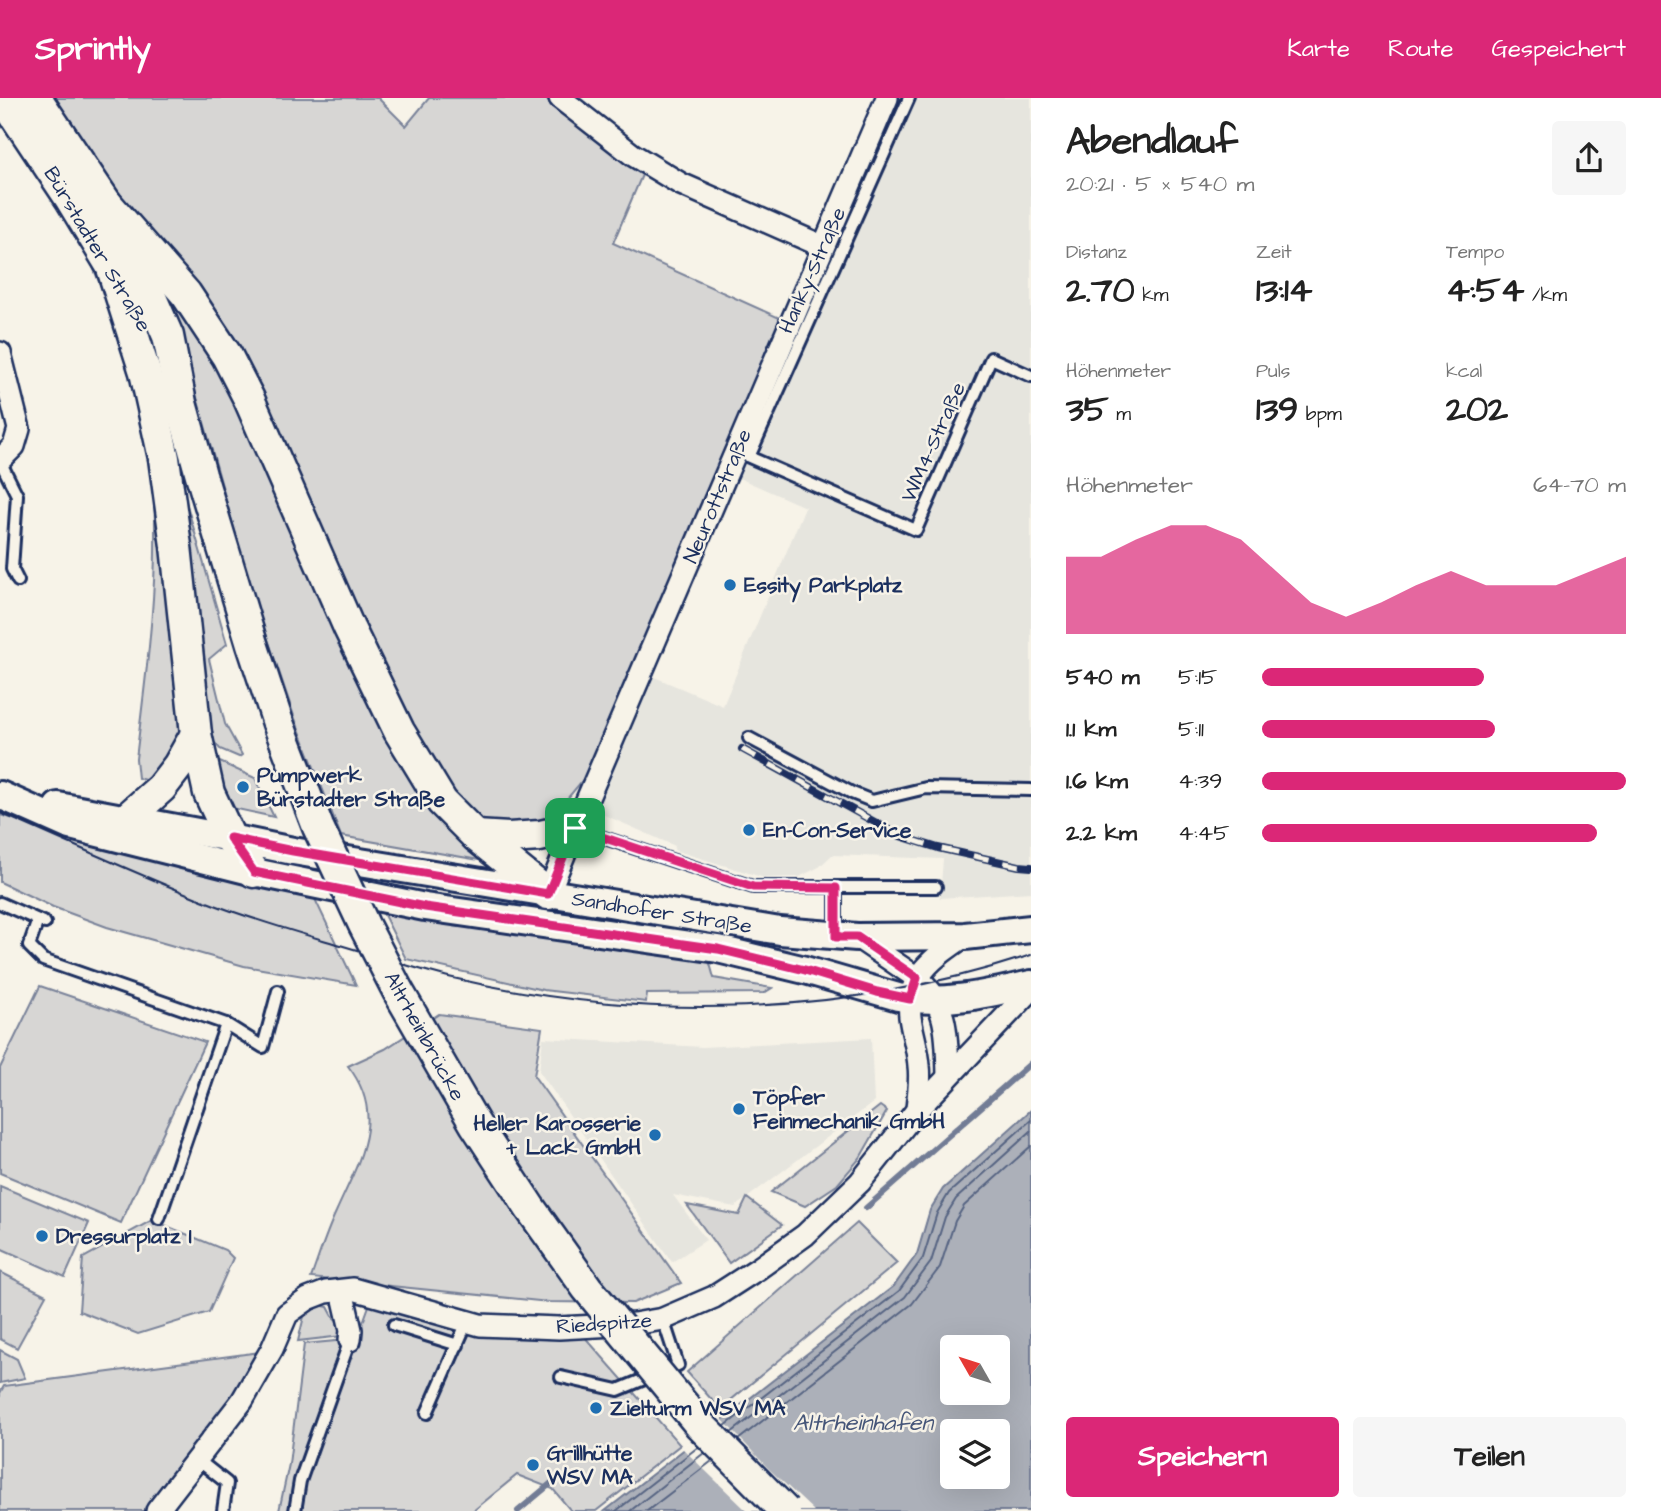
<!DOCTYPE html>
<html lang="de">
<head>
<meta charset="utf-8">
<style>
  :root { --surface:#fff; --page:#f6f6f6; --text:#222; --muted:#767676; --accent:#db2777 }
  body { margin:0; font-family:"Architects Daughter",sans-serif; background:var(--page); color:var(--text); height:100vh; display:flex; flex-direction:column; font-size:26px; white-space:nowrap }
  * { box-sizing:border-box; margin:0 }
  p { font-size:23px; color:var(--muted) }
  .icon { flex:none; width:38px; height:38px; fill:none; stroke:currentColor; stroke-width:2; stroke-linecap:round; stroke-linejoin:round }
  .map { position:relative; flex:1; overflow:hidden }
  .drawer { display:flex; flex-direction:column; background:var(--surface); width:630px }
  .drawer>* { flex:none }
  .needle { width:46px; rotate:309deg }
  .fabs { position:absolute; left:940px; top:1237px; display:grid; gap:14px }
  .fabs a { display:grid; place-items:center; width:70px; height:70px; border-radius:7px; background:var(--surface); box-shadow:0 7px 28px #0002; font-size:35px }
  .pin { position:absolute; display:grid; place-items:center; width:60px; height:60px; color:#fff; margin:-30px; border-radius:14px; box-shadow:0 4px 10px #0006 }
  .round { display:grid; place-items:center; flex:none; width:74px; height:74px; border-radius:7px; background:var(--page) }
  .head { display:flex; align-items:center; justify-content:space-between; height:119px; padding:0 35px }
  h1 { font-size:38px; font-weight:800; line-height:52px }
  .metrics { display:grid; grid-template-columns:repeat(3,1fr); gap:10px; height:119px; padding:7px 35px }
  .metrics div { display:grid; align-content:center }
  .metrics b { font-size:35px; font-weight:800 }
  .metrics small { font-size:19px; font-weight:400 }
  .metrics p { font-size:19px }
  .chart { height:196px; padding:14px 35px }
  .chart p { display:flex; justify-content:space-between }
  .chart svg { width:100%; height:126px; margin-top:7px; fill:var(--accent); opacity:.7 }
  .action { display:flex; gap:14px; margin-top:auto; padding:14px 35px }
  .action a { flex:1; height:80px; border-radius:7px; background:var(--accent); color:#fff; font-size:28px; font-weight:800; line-height:80px; text-align:center }
  .action a+a { background:var(--page); color:var(--text) }
  ul { padding:0 35px; list-style:none; font-size:23px }
  li { display:grid; grid-template-columns:112px 84px 1fr; align-items:center; height:52px }
  li i { height:18px; border-radius:9px; background:var(--accent) }
  header { display:flex; align-items:center; gap:42px; box-sizing:border-box; height:98px; padding:0 35px; background:var(--accent); color:#fff }
  header strong { font-size:33px }
  nav { display:flex; gap:38px; margin-inline-start:auto; font-size:24px }
  main { display:flex; flex:1; min-height:0 }
  .map>svg:first-child { display:block }
  .built { fill:#e6e5de }
  .green { fill:#d7d6d4; stroke:#798299; stroke-width:2 }
  .water { fill:#acb0b9; stroke:#727c95; stroke-width:2; fill-rule:evenodd }
  .pier { fill:#f7f3e8 }
  .lines { fill:none; stroke-linecap:round; stroke-linejoin:round }
  .shore { stroke:#556382; stroke-width:2 }
  .stream { stroke:#727c95; stroke-width:6 }
  .service-casing { stroke:#1b2f5e; stroke-width:16 }
  .minor-casing { stroke:#1b2f5e; stroke-width:26 }
  .tertiary-casing { stroke:#1b2f5e; stroke-width:32 }
  .secondary-casing { stroke:#1b2f5e; stroke-width:35 }
  .service { stroke:#f7f3e8; stroke-width:10 }
  .minor { stroke:#f7f3e8; stroke-width:21 }
  .tertiary { stroke:#f7f3e8; stroke-width:26 }
  .secondary { stroke:#f7f3e8; stroke-width:30 }
  .tram { stroke:#1b2f5e; stroke-width:2 }
  .rail-casing { stroke:#1b2f5e; stroke-width:8 }
  .rail { stroke:#f7f3e8; stroke-width:5; stroke-dasharray:16; stroke-linecap:butt }
  .secondary-bridge-casing { stroke:#1b2f5e; stroke-width:35; stroke-linecap:butt }
  .secondary-bridge { stroke:#f7f3e8; stroke-width:30 }
  .route-casing { stroke:#fff; stroke-width:14 }
  .route { stroke:#db2777; stroke-width:9 }
  .poi-dot { fill:#1f6fb2; stroke:#f7f3e8; stroke-width:2.5 }
  .labels { text-anchor:middle; stroke-width:5; stroke-linejoin:round; paint-order:stroke }
  .street-label { font-size:21px; fill:#1b2f5e; stroke:#f7f3e8 }
  .poi-label { font-size:21px; font-weight:bold; fill:#1b2f5e; stroke:#f7f3e8; text-anchor:start }
  .water-label { font-size:23px; font-style:italic; fill:#465679; stroke:#f7f3e8 }
</style>
</head>
<body>
<header>
<strong>Sprintly</strong>
<nav><a>Karte</a><a>Route</a><a>Gespeichert</a></nav>
</header>
<main>
<div class="map">
<svg width="1031" height="1413" viewBox="0 0 1031 1413">
  <rect width="100%" height="100%" fill="#f7f3e8"/>
  <filter id="ink" filterUnits="userSpaceOnUse"><feTurbulence type="fractalNoise" baseFrequency=".0143" numOctaves="2"/><feDisplacementMap in="SourceGraphic" scale="14" xChannelSelector="R" yChannelSelector="G"/><feConvolveMatrix kernelMatrix="1 2 1 2 8 2 1 2 1" color-interpolation-filters="sRGB"/></filter>
  <g filter="url(#ink)">
    <g class="built">
      <path d="M 898,0 L 1031,0 L 1031,794 L 940,800 L 943,761 L 832,757 L 819,769 L 799,779 L 765,780 L 674,752 L 675,748 L 593,712 L 652,578 L 723,608 L 805,409 L 732,377 Z"/>
      <path d="M 543,940 L 703,949 L 871,940 L 874,1004 L 735,1109 L 673,1097 L 706,1142 L 672,1164 L 539,973 Z"/>
    </g>
    <g class="green">
      <path d="M 50,0 L 378,0 L 406,28 L 429,0 L 546,0 L 556,10 L 642,77 L 613,145 L 784,222 L 591,672 L 543,730 L 503,729 L 474,719 L 445,688 L 410,628 L 363,528 L 274,325 L 103,80 Z"/>
      <path d="M 84,147 L 97,161 L 150,319 L 182,643 L 155,685 L 138,680 L 136,661 C 150,541 170,416 138,297 C 125,245 104,196 84,147 Z"/>
      <path d="M 143,159 L 229,280 L 391,637 L 485,763 L 341,738 L 294,618 L 252,494 L 185,257 Z"/>
      <path d="M 171,352 L 227,546 L 209,561 L 225,626 L 242,657 L 239,659 L 220,651 L 208,637 Z"/>
      <path d="M 211,660 L 255,680 L 274,719 L 223,708 Z"/>
      <path d="M 0,717 L 315,801 L 356,887 L 244,868 L 107,829 L 53,809 L 0,784 Z"/>
      <path d="M 380,809 L 709,862 L 714,880 L 772,890 L 764,895 L 647,896 L 646,904 L 543,892 L 406,861 Z"/>
      <path d="M 40,888 L 205,944 L 121,1125 L 0,1075 L 0,970 Z"/>
      <path d="M 439,916 L 542,930 L 534,978 L 681,1185 L 633,1205 L 549,1204 L 311,1180 C 319,1158 326,1135 336,1114 C 358,1064 388,1019 348,968 L 385,951 Z"/>
      <path d="M 880,1008 L 887,1013 L 860,1060 L 837,1087 L 805,1108 L 771,1094 Z"/>
      <path d="M 0,1088 L 89,1125 L 65,1179 L 0,1150 Z"/>
      <path d="M 747,1100 L 782,1127 L 729,1165 L 687,1107 L 739,1117 Z"/>
      <path d="M 152,1122 L 225,1152 L 233,1160 L 209,1214 L 138,1236 L 79,1213 L 83,1160 Z"/>
      <path d="M 857,1125 L 897,1165 L 720,1311 L 687,1274 Z"/>
      <path d="M 0,1174 L 46,1197 L 17,1250 L 0,1241 Z"/>
      <path d="M 370,1205 L 583,1237 L 680,1347 L 596,1413 L 571,1413 L 553,1391 L 517,1377 L 473,1413 L 279,1413 L 289,1366 L 304,1246 L 357,1241 Z"/>
      <path d="M 319,1207 L 328,1209 L 334,1220 L 343,1226 L 342,1238 L 298,1243 L 306,1210 Z"/>
      <path d="M 0,1252 L 17,1261 L 25,1280 L 0,1285 Z"/>
      <path d="M 260,1254 L 189,1362 L 149,1413 L 0,1413 L 0,1295 L 4,1288 Z"/>
    </g>
    <path class="water" d="M 1031,1012 L 1031,1413 L 605,1413 L 894,1188 L 917,1156 L 930,1112 L 943,1091 ZM 952,1250 L 998,1250 L 998,1295 L 952,1295 ZM 952,1334 L 998,1334 L 998,1379 L 952,1379 Z"/>
    <path class="pier" d="M 720,1319 L 768,1370 L 814,1413 L 747,1413 L 681,1349 Z"/>
    <g class="lines">
      <g class="shore">
        <path d="M 725,1328 L 899,1193 L 923,1160 L 937,1115 L 949,1095 L 1031,1022"/>
        <path d="M 731,1335 L 905,1199 L 931,1164 L 945,1119 L 956,1101 L 1031,1033"/>
        <path d="M 738,1342 L 912,1206 L 940,1169 L 955,1123 L 964,1108 L 1031,1048"/>
        <path d="M 616,1413 L 698,1349"/>
        <path d="M 630,1413 L 704,1355"/>
        <path d="M 647,1413 L 712,1363"/>
      </g>
      <g class="stream">
        <path d="M 866,1110 L 1031,965"/>
        <path d="M 518,1413 L 555,1382"/>
      </g>
      <defs>
        <g id="service">
          <path d="M 909,0 L 749,359 L 916,432 L 991,260 L 1031,278"/>
          <path d="M 0,363 L 17,397 L 12,471 L 18,483"/>
          <path d="M 749,640 L 852,695 L 872,703 L 926,690 L 1031,692"/>
          <path d="M 577,731 L 753,789 L 936,789"/>
          <path d="M 0,805 L 45,825"/>
          <path d="M 38,822 L 29,848 L 43,862 L 226,926 L 159,1121"/>
          <path d="M 836,836 L 836,790"/>
          <path d="M 226,926 L 263,949 L 278,893"/>
          <path d="M 394,1227 L 458,1247"/>
          <path d="M 561,1279 L 618,1292 L 678,1267 L 663,1221"/>
          <path d="M 427,1315 L 467,1224"/>
          <path d="M 198,1362 L 227,1385 L 223,1413"/>
          <path d="M 295,1413 L 300,1383 L 350,1242"/>
        </g>
        <g id="minor">
          <path d="M 560,0 L 633,57 L 681,86 L 822,148"/>
          <path d="M 0,255 L 19,331 L 14,348 L 0,362"/>
          <path d="M 548,796 L 575,730 L 887,0"/>
          <path d="M 857,839 L 917,880 C 949,905 947,942 948,979"/>
          <path d="M 917,1012 C 918,997 921,982 919,968 C 918,951 912,935 910,919 C 906,878 934,859 965,838"/>
          <path d="M 342,1193 L 351,1232 L 350,1242"/>
          <path d="M 157,1413 L 242,1303 L 272,1251 L 287,1216 L 308,1201 L 326,1194 L 353,1191 L 480,1227 L 559,1230 L 634,1226 L 663,1221 L 714,1199 L 759,1170 L 805,1137 L 860,1084 L 917,1012 L 1031,892"/>
        </g>
        <g id="tertiary">
          <path d="M 0,697 L 70,728 L 254,774 L 425,809 L 718,851 L 805,872 L 898,899 C 942,907 988,896 1031,886"/>
          <path d="M 58,708 L 230,740 L 293,753 L 780,833 L 857,839 L 965,838 L 1031,831"/>
        </g>
        <g id="secondary">
          <path d="M 7,0 L 12,13 L 70,100 L 121,184"/>
          <path d="M 36,0 L 107,106 L 134,161 L 168,238 L 181,305 L 201,377 L 252,546 L 278,625"/>
          <path d="M 107,106 L 186,196 L 227,258 L 249,301 L 349,530 L 399,633 L 442,704 L 476,738 L 548,796"/>
          <path d="M 111,167 L 145,274 L 164,360 L 176,448 L 196,636 L 209,695 L 230,740 L 254,774"/>
          <path d="M 126,721 L 161,690 L 178,668 L 196,636"/>
          <path d="M 476,738 L 509,740 L 540,738 L 575,730"/>
        </g>
      </defs>
      <use href="#service" class="service-casing"/>
      <use href="#minor" class="minor-casing"/>
      <use href="#tertiary" class="tertiary-casing"/>
      <use href="#secondary" class="secondary-casing"/>
      <use href="#service" class="service"/>
      <use href="#minor" class="minor"/>
      <use href="#tertiary" class="tertiary"/>
      <use href="#secondary" class="secondary"/>
      <path class="tram" d="M 0,715 C 69,745 137,776 207,804 C 250,821 296,834 340,847 C 378,858 415,871 453,880 C 643,925 846,918 1031,857"/>
      <defs>
        <path id="rail" d="M 742,651 L 900,738 L 938,750 L 1019,768 L 1031,769"/>
      </defs>
      <use href="#rail" class="rail-casing"/>
      <use href="#rail" class="rail"/>
      <defs>
        <path id="secondary-bridge" d="M 278,625 L 318,729 L 364,827 L 398,893 L 475,1026 L 530,1110 L 587,1190 L 700,1327 L 785,1413"/>
      </defs>
      <use href="#secondary-bridge" class="secondary-bridge-casing"/>
      <use href="#secondary-bridge" class="secondary-bridge"/>
    </g>
  </g>
  <g class="lines" filter="url(#ink)">
    <defs>
      <path id="route" d="M 575,730 L 753,789 L 836,790 L 836,839 L 857,839 L 917,880 L 910,901 L 877,894 L 805,872 L 718,851 L 425,809 L 254,774 L 230,740 L 293,753 L 548,796 Z"/>
    </defs>
    <use href="#route" class="route-casing"/>
    <use href="#route" class="route"/>
  </g>
  <g class="poi-dot">
    <circle cx="730" cy="487" r="7"/>
    <circle cx="243" cy="689" r="7"/>
    <circle cx="749" cy="732" r="7"/>
    <circle cx="739" cy="1011" r="7"/>
    <circle cx="655" cy="1037" r="7"/>
    <circle cx="42" cy="1138" r="7"/>
    <circle cx="596" cy="1310" r="7"/>
    <circle cx="533" cy="1367" r="7"/>
  </g>
  <g class="labels">
    <g class="street-label">
      <text transform="translate(98 151) rotate(59)" y="7">Bürstadter Straße</text>
      <text transform="translate(812 172) rotate(-66)" y="7">Hanky-Straße</text>
      <text transform="translate(933 344) rotate(-66)" y="7">WM4-Straße</text>
      <text transform="translate(717 398) rotate(-67)" y="7">Neurottstraße</text>
      <text transform="translate(662 814) rotate(9)" y="7">Sandhofer Straße</text>
      <text transform="translate(425 938) rotate(61)" y="7">Altrheinbrücke</text>
      <text transform="translate(604 1225) rotate(-4)" y="7">Riedspitze</text>
    </g>
    <g class="poi-label">
      <text x="744" y="494">Essity Parkplatz</text>
      <text x="257" y="684">Pumpwerk<tspan x="257" dy="24">Bürstadter Straße</tspan></text>
      <text x="763" y="739">En-Con-Service</text>
      <text x="753" y="1006">Töpfer<tspan x="753" dy="24">Feinmechanik GmbH</tspan></text>
      <text x="641" y="1032" text-anchor="end">Heller Karosserie<tspan x="641" dy="24">+ Lack GmbH</tspan></text>
      <text x="56" y="1145">Dressurplatz I</text>
      <text x="610" y="1317">Zielturm WSV MA</text>
      <text x="547" y="1362">Grillhütte<tspan x="547" dy="24">WSV MA</tspan></text>
    </g>
    <g class="water-label">
      <text x="863" y="1332">Altrheinhafen</text>
    </g>
  </g>
</svg>
<div class="fabs">
<a><svg class="needle" viewBox="-14 -14 28 28"><path d="M0-13l5 13h-10z" fill="#e53935"/><path d="M0 13l5-13h-10z" fill="#767676"/></svg></a>
<a><svg class="icon" aria-label="layers" viewBox="0 0 24 24"><path d="M12 4l9 5-9 5-9-5zM3 14l9 5 9-5"/></svg></a>
</div>
<div class="pin" style="left:575px;top:730px;background:#1e9e55"><svg class="icon" aria-label="arrive" viewBox="0 0 24 24"><path d="M6 21V4h12l-3 4 3 4H6"/></svg></div>
</div>
<section class="drawer">
<div class="head"><div><h1>Abendlauf</h1><p>20:21 · 5 × 540 m</p></div><a class="round"><svg class="icon" aria-label="share" viewBox="0 0 24 24"><path d="M12 15V3M7 8l5-5 5 5M5 13v7h14v-7"/></svg></a></div>
<div class="metrics">
<div><p>Distanz</p><b>2.70<small> km</small></b></div>
<div><p>Zeit</p><b>13:14</b></div>
<div><p>Tempo</p><b>4:54<small> /km</small></b></div>
</div>
<div class="metrics">
<div><p>Höhenmeter</p><b>35<small> m</small></b></div>
<div><p>Puls</p><b>139<small> bpm</small></b></div>
<div><p>kcal</p><b>202</b></div>
</div>
<div class="chart"><p><span>Höhenmeter</span>64–70 m</p>
<svg viewBox="0 0 160 44" preserveAspectRatio="none"><path d="M0 44V17L10 17L20 11L30 6L40 6L50 11L60 22L70 33L80 38L90 33L100 27L110 22L120 27L130 27L140 27L150 22L160 17V44z"/></svg>
</div>
<ul>
<li><b>540 m</b>5:15<i style="width:61%"></i></li>
<li><b>1.1 km</b>5:11<i style="width:64%"></i></li>
<li><b>1.6 km</b>4:39<i style="width:100%"></i></li>
<li><b>2.2 km</b>4:45<i style="width:92%"></i></li>
</ul>
<div class="action"><a>Speichern</a><a>Teilen</a></div>
</section>
</main>
</body>
</html>
